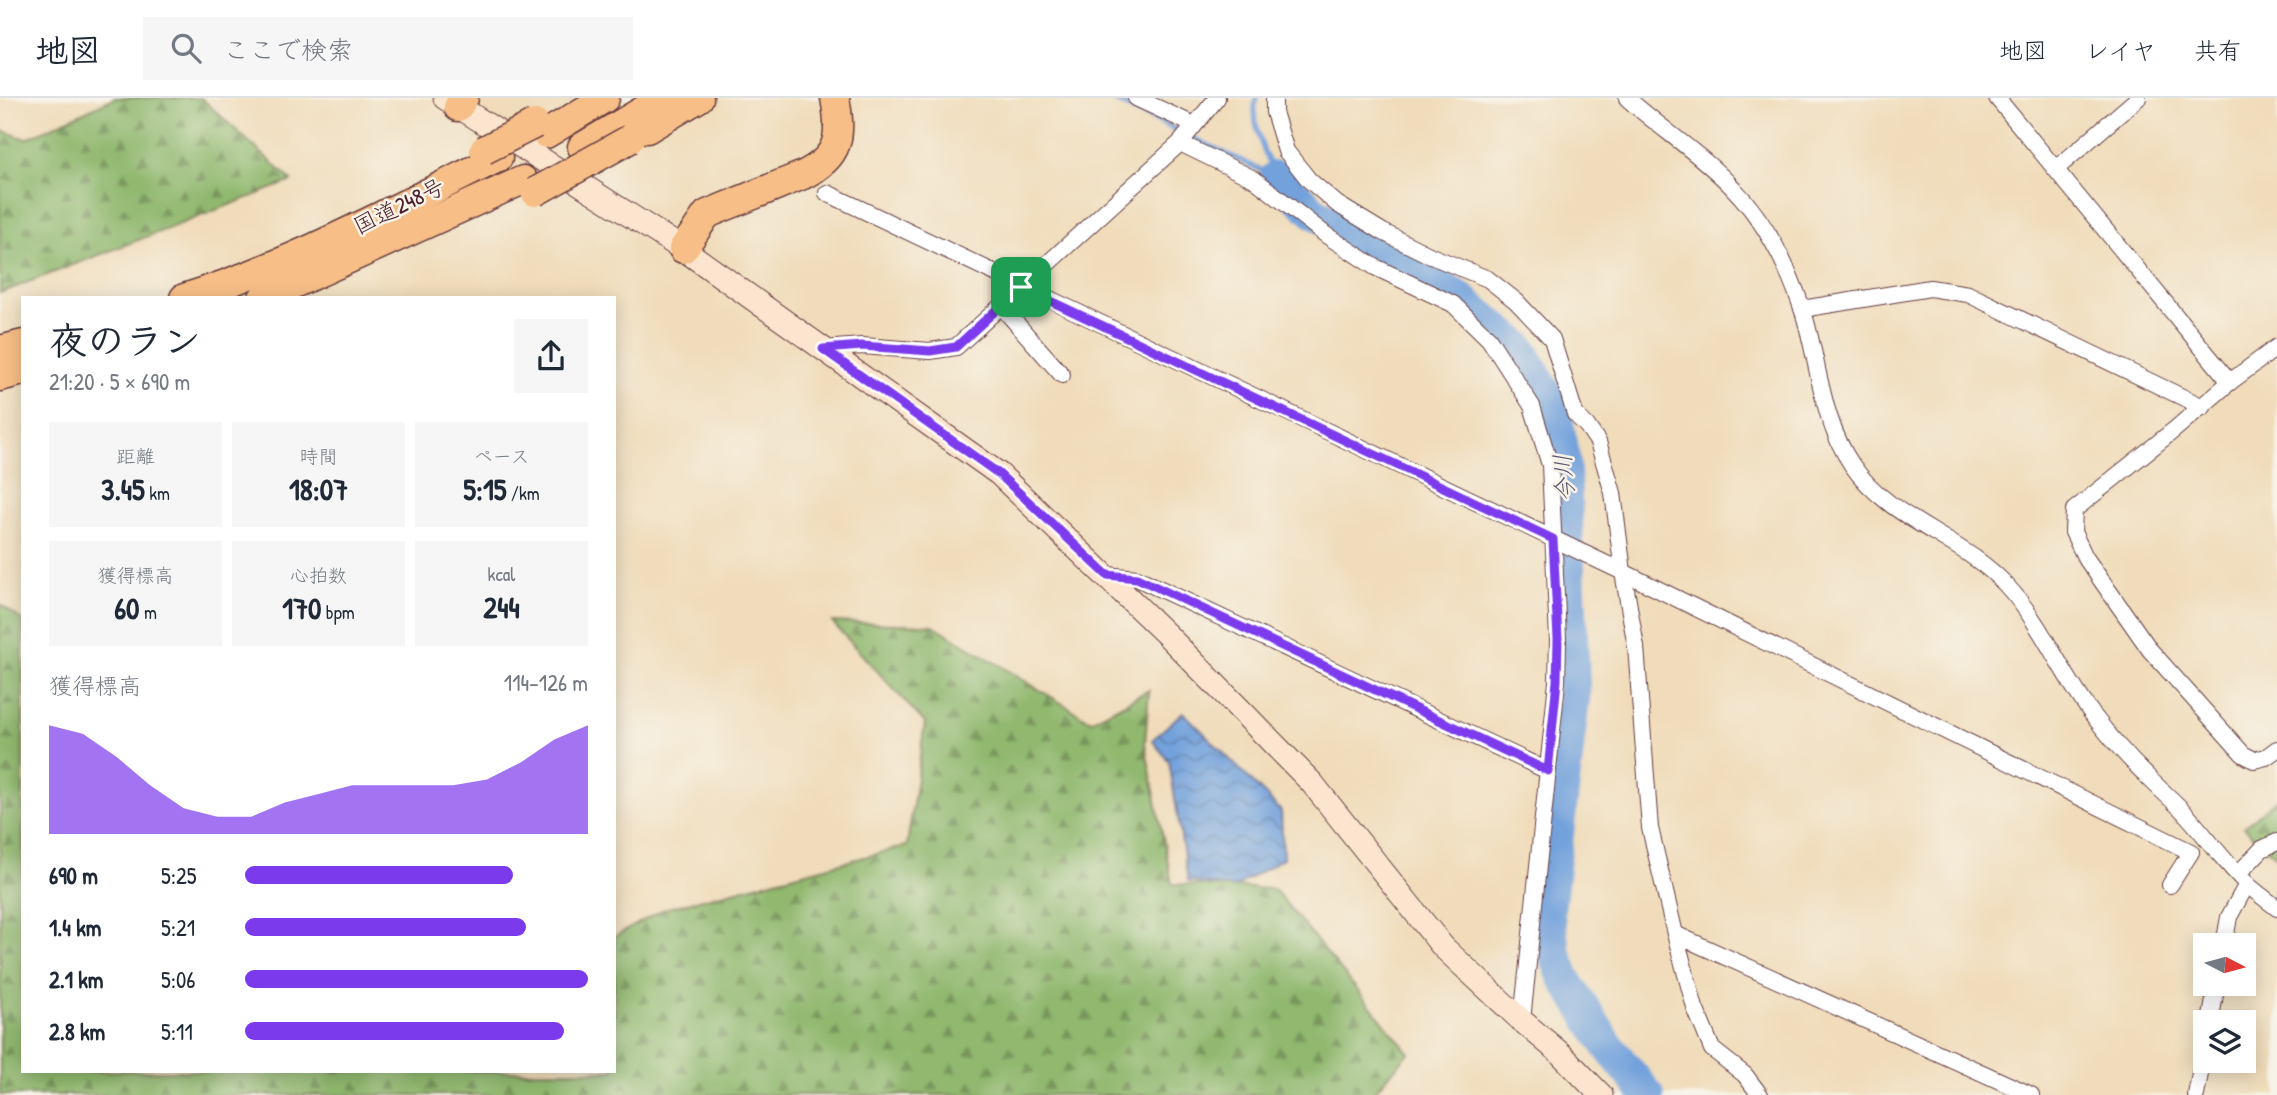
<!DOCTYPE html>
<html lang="ja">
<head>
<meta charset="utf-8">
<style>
  :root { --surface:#fff; --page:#f6f6f7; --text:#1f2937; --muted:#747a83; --line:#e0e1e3; --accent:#7c3aed }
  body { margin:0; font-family:"Patrick Hand","Klee One",sans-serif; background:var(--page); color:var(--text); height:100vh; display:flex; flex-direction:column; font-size:26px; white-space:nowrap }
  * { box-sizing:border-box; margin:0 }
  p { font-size:23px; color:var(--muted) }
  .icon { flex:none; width:38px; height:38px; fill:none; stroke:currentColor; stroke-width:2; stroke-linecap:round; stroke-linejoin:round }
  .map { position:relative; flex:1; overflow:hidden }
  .sheet { position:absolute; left:21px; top:198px; width:595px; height:777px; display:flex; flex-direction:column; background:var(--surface); border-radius:0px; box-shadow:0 4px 18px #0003 }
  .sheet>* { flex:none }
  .needle { width:46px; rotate:96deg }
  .tools { position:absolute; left:2193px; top:835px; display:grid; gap:14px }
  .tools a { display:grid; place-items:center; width:63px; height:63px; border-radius:0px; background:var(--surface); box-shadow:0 4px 18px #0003; font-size:35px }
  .pin { position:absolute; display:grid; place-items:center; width:60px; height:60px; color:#fff; margin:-30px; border-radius:14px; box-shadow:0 4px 10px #0006 }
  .round { display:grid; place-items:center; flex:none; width:74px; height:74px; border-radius:0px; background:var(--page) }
  .head { display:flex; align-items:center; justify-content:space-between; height:119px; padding:0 28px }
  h1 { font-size:38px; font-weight:800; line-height:52px }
  .metrics { display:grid; grid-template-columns:repeat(3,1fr); gap:10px; height:119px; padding:7px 28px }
  .metrics div { display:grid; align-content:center; border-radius:0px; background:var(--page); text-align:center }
  .metrics b { font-size:30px; font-weight:800 }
  .metrics small { font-size:19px; font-weight:400 }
  .metrics p { font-size:19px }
  .chart { height:196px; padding:14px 28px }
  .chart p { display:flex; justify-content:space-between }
  .chart svg { width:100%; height:126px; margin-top:7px; fill:var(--accent); opacity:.7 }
  ul { padding:0 28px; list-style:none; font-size:23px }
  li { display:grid; grid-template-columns:112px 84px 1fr; align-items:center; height:52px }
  li i { height:18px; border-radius:9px; background:var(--accent) }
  header { display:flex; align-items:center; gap:42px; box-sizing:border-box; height:98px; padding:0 35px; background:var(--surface); border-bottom:2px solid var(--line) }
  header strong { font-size:33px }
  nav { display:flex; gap:38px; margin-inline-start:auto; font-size:24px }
  .search { width:490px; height:63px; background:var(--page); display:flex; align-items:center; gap:18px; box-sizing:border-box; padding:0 24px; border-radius:0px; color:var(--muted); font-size:26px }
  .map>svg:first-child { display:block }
  .forest { fill:url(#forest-firs); stroke:#6d6c4c; stroke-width:2 }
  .water { fill:url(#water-waves); stroke:#5e6083; stroke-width:2 }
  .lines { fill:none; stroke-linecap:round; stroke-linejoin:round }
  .stream { stroke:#72a1db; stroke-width:5 }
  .river { stroke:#72a1db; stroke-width:33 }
  .street-casing { stroke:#633b40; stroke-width:18 }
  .secondary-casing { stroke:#633b40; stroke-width:25 }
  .highway-casing { stroke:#633b40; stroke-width:31 }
  .street { stroke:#fff; stroke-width:16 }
  .secondary { stroke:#fce5cf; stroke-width:23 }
  .highway { stroke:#f7be87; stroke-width:28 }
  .highway-bridge-casing { stroke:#633b40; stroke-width:31; stroke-linecap:butt }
  .highway-bridge { stroke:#f7be87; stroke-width:28 }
  .route-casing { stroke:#fff; stroke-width:14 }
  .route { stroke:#7c3aed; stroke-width:9 }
  .labels { text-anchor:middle; stroke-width:5; stroke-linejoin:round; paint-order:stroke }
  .street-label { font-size:23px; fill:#4a1f2b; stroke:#f7f3e8 }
  .water-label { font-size:24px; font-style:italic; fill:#5a5371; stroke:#f7f3e8 }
</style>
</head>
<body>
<header>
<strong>地図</strong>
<div class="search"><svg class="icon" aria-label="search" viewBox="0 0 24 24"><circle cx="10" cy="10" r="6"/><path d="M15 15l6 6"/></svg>ここで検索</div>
<nav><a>地図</a><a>レイヤ</a><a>共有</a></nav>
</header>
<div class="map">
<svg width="2277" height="997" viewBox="0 0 2277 997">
  <defs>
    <pattern id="forest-firs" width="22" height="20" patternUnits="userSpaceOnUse" patternTransform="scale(1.75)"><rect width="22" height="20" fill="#90b86e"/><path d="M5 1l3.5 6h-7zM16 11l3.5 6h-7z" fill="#78955b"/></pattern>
    <pattern id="water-waves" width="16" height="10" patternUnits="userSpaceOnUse" patternTransform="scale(1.75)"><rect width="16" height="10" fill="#72a1db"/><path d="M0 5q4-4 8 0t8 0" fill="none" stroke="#6083b2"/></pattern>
  </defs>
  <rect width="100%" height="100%" fill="#f7f3e8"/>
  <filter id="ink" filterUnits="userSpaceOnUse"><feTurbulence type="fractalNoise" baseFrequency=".0143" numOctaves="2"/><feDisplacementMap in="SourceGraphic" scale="14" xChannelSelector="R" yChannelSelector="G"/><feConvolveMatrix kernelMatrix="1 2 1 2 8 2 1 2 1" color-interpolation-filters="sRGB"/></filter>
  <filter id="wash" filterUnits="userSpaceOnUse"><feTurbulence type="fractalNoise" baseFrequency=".00686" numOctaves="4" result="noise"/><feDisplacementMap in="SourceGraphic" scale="28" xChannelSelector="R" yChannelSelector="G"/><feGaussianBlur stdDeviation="1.57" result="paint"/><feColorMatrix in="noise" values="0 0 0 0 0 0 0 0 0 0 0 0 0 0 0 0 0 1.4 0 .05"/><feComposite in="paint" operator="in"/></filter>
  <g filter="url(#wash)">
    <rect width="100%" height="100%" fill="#f0dcba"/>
    <g class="forest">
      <path d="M 114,0 L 201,0 L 292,83 L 0,195 L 0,32 L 26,41 Z"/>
      <path d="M 0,506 L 23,523 L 23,973 L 614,973 L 614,839 L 664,811 L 907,748 L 925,625 L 832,524 L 933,527 L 1091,623 L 1149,592 L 1145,646 L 1172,786 L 1274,791 L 1409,955 L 1371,997 L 0,997 Z"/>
      <path d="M 2277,701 L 2277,759 L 2244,729 Z"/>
    </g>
    <path class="water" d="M 1183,614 L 1281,713 L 1283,760 L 1234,790 L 1188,783 L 1169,663 L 1152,642 Z"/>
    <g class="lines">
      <g class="stream">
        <path d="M 1108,0 L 1276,79"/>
        <path d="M 1256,0 C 1250,25 1265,58 1276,79"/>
      </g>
      <path class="river" d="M 1276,79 L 1314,114 L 1460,200 L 1520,250 L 1555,311 L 1564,362 L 1574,596 L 1548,816 L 1554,854 L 1565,881 L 1608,948 L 1648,997"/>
    </g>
  </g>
  <g filter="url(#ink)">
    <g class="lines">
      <defs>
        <g id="street">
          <path d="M 1136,0 L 1194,27"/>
          <path d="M 1274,0 L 1274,14 L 1286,53 L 1309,82 L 1337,106 L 1383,134 L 1431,158 L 1488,181 L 1516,203 L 1552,241 L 1575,316 L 1587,328 L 1598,344 L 1613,395 L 1623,474 L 1636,549 L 1650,730 L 1675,836 L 1695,910 L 1712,951 L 1745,977 L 1760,997"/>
          <path d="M 1627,0 C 1661,31 1701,56 1733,90 C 1765,123 1787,166 1802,210 C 1819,262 1820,320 1852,367 C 1890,423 1962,439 2007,488 C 2042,526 2061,576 2093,617 C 2109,638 2127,659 2146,677 C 2158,690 2172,701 2184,714 C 2206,738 2225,765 2248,787 C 2257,795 2267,802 2277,810"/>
          <path d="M 1997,0 L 2230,284"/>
          <path d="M 1180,45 L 1254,81 L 1326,137 L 1375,169 L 1453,206 L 1489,241 L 1532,308 L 1550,367 L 1558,541 L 1557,584 L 1522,923"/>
          <path d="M 2056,71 L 2138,0"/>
          <path d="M 827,95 L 1623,474 L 2191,754 L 2170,787"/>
          <path d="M 1001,208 L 1062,277"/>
          <path d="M 1802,211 L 1930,190 L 1968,196 L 2203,309"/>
          <path d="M 2277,249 L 2230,284 L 2174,332 L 2074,412 L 2073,434 L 2085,459 L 2150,552 L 2243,656 L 2254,662 L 2266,659 L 2277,651"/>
          <path d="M 823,251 L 862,248 L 930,253 L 956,249 L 1180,45 L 1217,0"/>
          <path d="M 1107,477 L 1137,480 L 1548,673"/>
          <path d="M 2238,776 L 2262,751 L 2277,744"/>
          <path d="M 1675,836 L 2031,997"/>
          <path d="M 2224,847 L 2229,819 L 2247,786"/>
          <path d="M 2210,924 L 2217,886"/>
          <path d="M 2196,997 L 2205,949"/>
        </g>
        <path id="secondary" d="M 445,0 L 683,151 L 999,376 L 1165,535 L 1312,685 L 1443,849 L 1522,923 L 1560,955 L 1601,997"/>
        <g id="highway">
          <path d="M 458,9 L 464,0"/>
          <path d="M 647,31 L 699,0"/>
          <path d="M 546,36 L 605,0"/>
          <path d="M 582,49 L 664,0"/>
          <path d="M 683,151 L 707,116 L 803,77 C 840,59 842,38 835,0"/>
          <path d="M 184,200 C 293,166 395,110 498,60"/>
          <path d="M 263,200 L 523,82"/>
          <path d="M 0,252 L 23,246"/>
          <path d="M 0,279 L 23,273"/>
        </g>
      </defs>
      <use href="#street" class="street-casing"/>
      <use href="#secondary" class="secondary-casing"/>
      <use href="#highway" class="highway-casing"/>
      <use href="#street" class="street"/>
      <use href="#secondary" class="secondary"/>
      <use href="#highway" class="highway"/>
      <defs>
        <g id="highway-bridge">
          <path d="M 484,52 L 535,26"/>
          <path d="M 535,94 L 630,41"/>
        </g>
      </defs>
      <use href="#highway-bridge" class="highway-bridge-casing"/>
      <use href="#highway-bridge" class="highway-bridge"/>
    </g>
  </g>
  <g class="lines" filter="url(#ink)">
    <defs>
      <path id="route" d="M 1021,189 L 1553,441 L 1558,541 L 1557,583 L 1548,673 L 1137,480 L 1107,477 L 999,376 L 823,251 L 862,248 L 930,253 L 956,249 Z"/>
    </defs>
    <use href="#route" class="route-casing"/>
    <use href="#route" class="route"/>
  </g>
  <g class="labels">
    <g class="street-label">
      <text transform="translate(399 108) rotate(-26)" y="8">国道248号</text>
    </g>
    <g class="water-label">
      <text transform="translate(1564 380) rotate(-94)" y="8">今川</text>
    </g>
  </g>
</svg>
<div class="tools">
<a><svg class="needle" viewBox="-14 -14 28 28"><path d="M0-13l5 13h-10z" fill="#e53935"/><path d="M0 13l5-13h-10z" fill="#747a83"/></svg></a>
<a><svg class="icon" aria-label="layers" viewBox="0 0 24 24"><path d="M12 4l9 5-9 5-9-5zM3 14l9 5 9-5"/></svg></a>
</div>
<div class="pin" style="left:1021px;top:189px;background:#1e9e55"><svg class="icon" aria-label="arrive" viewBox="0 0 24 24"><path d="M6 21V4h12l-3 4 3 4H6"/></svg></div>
<section class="sheet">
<div class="head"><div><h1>夜のラン</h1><p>21:20 · 5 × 690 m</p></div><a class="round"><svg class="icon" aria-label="share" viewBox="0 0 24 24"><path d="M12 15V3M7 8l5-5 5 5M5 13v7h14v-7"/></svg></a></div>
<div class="metrics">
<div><p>距離</p><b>3.45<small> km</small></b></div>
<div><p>時間</p><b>18:07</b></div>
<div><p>ペース</p><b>5:15<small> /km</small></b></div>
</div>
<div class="metrics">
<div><p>獲得標高</p><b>60<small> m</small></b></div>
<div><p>心拍数</p><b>170<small> bpm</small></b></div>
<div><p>kcal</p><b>244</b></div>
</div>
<div class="chart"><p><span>獲得標高</span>114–126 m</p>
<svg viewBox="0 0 160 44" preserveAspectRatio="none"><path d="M0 44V6L10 9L20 17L30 27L40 35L50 38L60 38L70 33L80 30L90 27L100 27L110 27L120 27L130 25L140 19L150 11L160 6V44z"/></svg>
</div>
<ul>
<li><b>690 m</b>5:25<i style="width:78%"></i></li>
<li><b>1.4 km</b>5:21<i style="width:82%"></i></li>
<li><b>2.1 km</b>5:06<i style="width:100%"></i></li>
<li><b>2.8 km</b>5:11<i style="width:93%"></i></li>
</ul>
</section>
</div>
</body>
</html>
